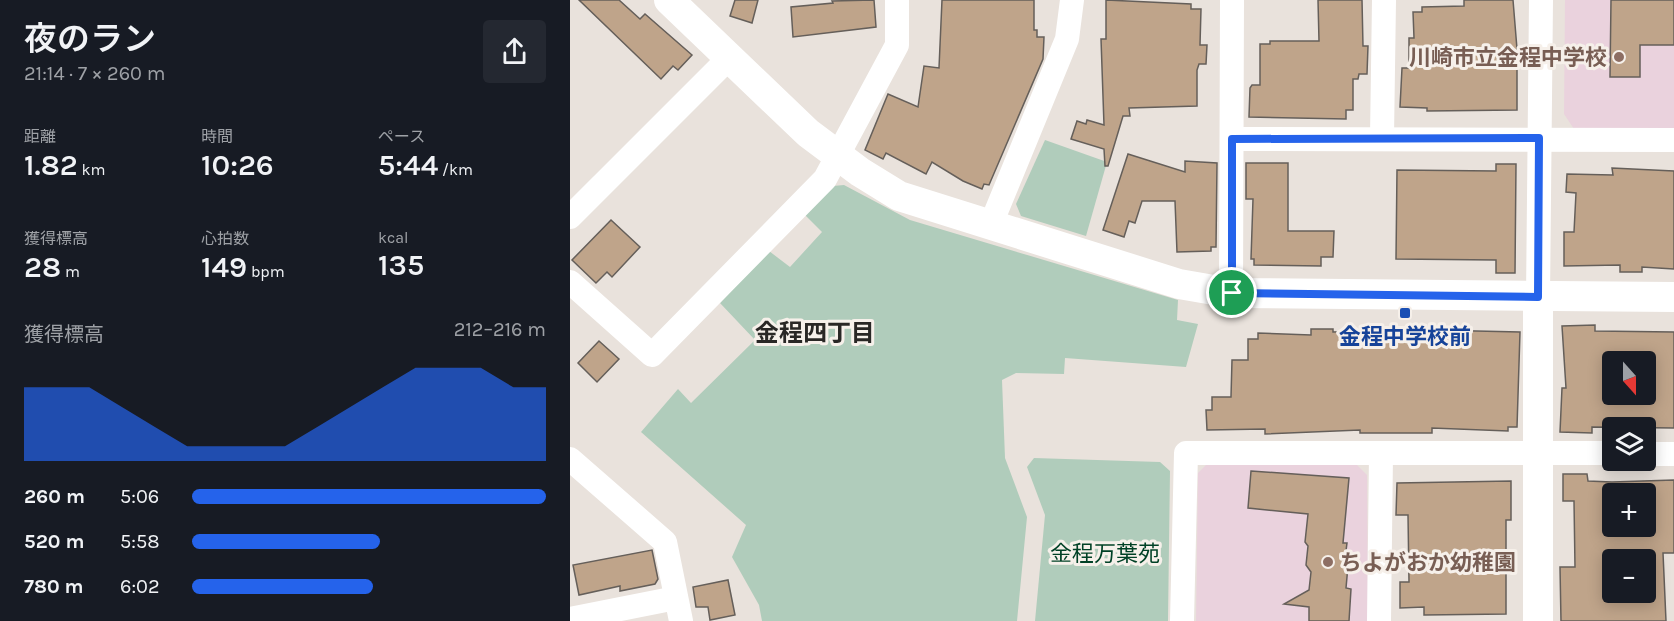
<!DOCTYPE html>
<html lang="ja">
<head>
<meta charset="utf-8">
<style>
  :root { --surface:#171b24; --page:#242831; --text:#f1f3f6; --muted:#9ea1a6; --accent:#2563eb }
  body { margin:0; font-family:Karla,"Noto Sans JP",sans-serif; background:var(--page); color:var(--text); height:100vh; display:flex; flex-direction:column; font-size:22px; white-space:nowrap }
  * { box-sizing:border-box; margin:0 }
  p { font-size:20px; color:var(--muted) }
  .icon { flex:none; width:33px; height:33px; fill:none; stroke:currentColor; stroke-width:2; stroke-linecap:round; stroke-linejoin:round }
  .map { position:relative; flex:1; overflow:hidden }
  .sheet { display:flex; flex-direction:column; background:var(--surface); width:570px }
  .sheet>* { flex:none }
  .needle { width:39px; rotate:159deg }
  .buttons { position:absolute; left:1032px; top:351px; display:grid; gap:12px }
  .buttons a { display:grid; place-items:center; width:54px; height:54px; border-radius:6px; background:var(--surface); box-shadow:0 3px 15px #0003; font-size:30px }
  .pin { position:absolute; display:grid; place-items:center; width:51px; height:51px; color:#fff; margin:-26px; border:3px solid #fff; border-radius:50%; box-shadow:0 2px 6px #0007 }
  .round { display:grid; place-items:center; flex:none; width:63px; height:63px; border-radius:6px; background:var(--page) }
  .headline { display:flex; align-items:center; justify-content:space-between; height:102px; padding:0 24px }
  h1 { font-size:33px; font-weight:600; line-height:45px }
  .metrics { display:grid; grid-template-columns:repeat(3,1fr); gap:9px; height:102px; padding:6px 24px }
  .metrics div { display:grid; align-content:center }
  .metrics b { font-size:30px; font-weight:600 }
  .metrics small { font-size:16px; font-weight:400 }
  .metrics p { font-size:16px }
  .chart { height:168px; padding:12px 24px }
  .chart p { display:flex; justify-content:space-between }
  .chart svg { width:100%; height:108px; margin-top:6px; fill:var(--accent); opacity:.7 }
  ul { padding:0 24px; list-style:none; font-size:20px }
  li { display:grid; grid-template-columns:96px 72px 1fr; align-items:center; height:45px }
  li i { height:15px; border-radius:8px; background:var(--accent) }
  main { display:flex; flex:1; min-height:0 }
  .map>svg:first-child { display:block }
  .education { fill:#ead2dd }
  .green { fill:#b0ccbb }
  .building { fill:#bfa48a; stroke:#655f5a; stroke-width:1.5; fill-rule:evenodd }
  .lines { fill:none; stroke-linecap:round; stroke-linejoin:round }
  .minor { stroke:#fff; stroke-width:24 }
  .tertiary { stroke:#fff; stroke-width:30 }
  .route-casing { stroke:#fff; stroke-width:12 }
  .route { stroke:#2563eb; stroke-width:8 }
  .education-dot { fill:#8d6e63; stroke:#f6f0ea; stroke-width:2 }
  .transit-dot { fill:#1a4fb4; stroke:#f6f0ea; stroke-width:2 }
  .labels { text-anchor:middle; stroke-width:6; stroke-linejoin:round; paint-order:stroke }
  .education-label { font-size:22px; font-weight:bold; fill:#785e54; stroke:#f6f0ea; text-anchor:end }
  .transit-label { font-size:22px; font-weight:bold; fill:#164399; stroke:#f6f0ea }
  .park-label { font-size:22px; fill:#004126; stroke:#f6f0ea }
  .neighbourhood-label { font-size:24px; font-weight:bold; fill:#292725; stroke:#f6f0ea }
</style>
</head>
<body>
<main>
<section class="sheet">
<div class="headline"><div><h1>夜のラン</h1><p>21:14 · 7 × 260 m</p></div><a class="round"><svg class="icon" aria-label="share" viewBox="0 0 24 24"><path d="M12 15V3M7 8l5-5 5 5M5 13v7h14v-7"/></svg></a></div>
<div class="metrics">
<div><p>距離</p><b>1.82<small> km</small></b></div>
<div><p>時間</p><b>10:26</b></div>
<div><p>ペース</p><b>5:44<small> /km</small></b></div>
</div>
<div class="metrics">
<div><p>獲得標高</p><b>28<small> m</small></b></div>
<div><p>心拍数</p><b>149<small> bpm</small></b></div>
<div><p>kcal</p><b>135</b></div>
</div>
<div class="chart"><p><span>獲得標高</span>212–216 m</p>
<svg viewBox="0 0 160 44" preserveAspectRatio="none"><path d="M0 44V14L10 14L20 14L30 22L40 30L50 38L60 38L70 38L80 38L90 30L100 22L110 14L120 6L130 6L140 6L150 14L160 14V44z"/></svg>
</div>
<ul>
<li><b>260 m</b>5:06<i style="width:100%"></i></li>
<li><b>520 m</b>5:58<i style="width:53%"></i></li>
<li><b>780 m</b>6:02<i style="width:51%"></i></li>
</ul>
</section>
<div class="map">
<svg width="1104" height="621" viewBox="0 0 1104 621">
  <rect width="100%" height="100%" fill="#e9e2dc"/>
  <g class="education">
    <path d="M 995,0 L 1104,0 L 1104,129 L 1004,129 L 994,114 Z"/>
    <path d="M 637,464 L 787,465 L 797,475 L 798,621 L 626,621 L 628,473 Z"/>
  </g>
  <g class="green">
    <path d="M 475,140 L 537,162 L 516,236 L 451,216 L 446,204 Z"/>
    <path d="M 274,185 L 340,220 L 608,300 L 607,320 L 628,324 L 616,367 L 495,358 L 494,374 L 446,373 L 432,380 L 435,458 L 457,517 L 447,621 L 192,621 L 189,605 L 162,557 L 176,525 L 71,432 L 108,389 L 121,403 L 185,340 L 150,303 L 199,251 L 220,267 L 252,232 L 235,215 L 263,186 Z"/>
    <path d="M 464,458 L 590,462 L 600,471 L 598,621 L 465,621 L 475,515 L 457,467 Z"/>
  </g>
  <g class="building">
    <path d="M 9,0 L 49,0 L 70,19 L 75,14 L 122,55 L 108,70 L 103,66 L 91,79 Z"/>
    <path d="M 165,0 L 188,0 L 182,23 L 160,16 Z"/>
    <path d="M 304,0 L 306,27 L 223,37 L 221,7 L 263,3 L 262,1 Z"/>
    <path d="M 372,0 L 464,0 L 464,30 L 467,30 L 467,37 L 474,37 L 473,59 L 419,185 L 414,184 L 412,189 L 393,181 L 362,162 L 356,174 L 316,153 L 313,159 L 295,150 L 318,94 L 348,107 L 354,66 L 369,68 Z"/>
    <path d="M 536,0 L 621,4 L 621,9 L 631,9 L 630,45 L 637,45 L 636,64 L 629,64 L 627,70 L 627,106 L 559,108 L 560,116 L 553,116 L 538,166 L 535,166 L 534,149 L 501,139 L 507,121 L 516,124 L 517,120 L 534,125 L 531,39 L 536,39 Z"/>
    <path d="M 748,0 L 792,0 L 793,46 L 798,46 L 797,74 L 789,74 L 788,79 L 783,79 L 783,110 L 776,110 L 776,119 L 679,117 L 680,88 L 682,85 L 690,85 L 690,44 L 700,44 L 700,41 L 749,41 Z"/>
    <path d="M 894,0 L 943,0 L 947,49 L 947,110 L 857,111 L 857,108 L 830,107 L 832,68 L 839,68 L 839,38 L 844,38 L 843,12 L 852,12 L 852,7 L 894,6 Z"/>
    <path d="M 1041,0 L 1104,0 L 1104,45 L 1070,45 L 1070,77 L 1040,77 Z"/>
    <path d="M 558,154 L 615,172 L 615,161 L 647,163 L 646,247 L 641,247 L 641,251 L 607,252 L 605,201 L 572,201 L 565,223 L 559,221 L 554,237 L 533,230 Z"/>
    <path d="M 676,163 L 718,163 L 718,231 L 764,231 L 763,257 L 751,257 L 751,266 L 684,265 L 684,259 L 681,259 L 683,199 L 676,199 Z"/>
    <path d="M 926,164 L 946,164 L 945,273 L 926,273 L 926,260 L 826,259 L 827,170 L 926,171 Z"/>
    <path d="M 1042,168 L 1104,171 L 1104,269 L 1072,267 L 1072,272 L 1050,272 L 1050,265 L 994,266 L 994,232 L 1004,232 L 1006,193 L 996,192 L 997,174 L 1043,175 Z"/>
    <path d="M 41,220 L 70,247 L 42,277 L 37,272 L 26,283 L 2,260 Z"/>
    <path d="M 1025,325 L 1025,331 L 1104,332 L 1104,428 L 1022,427 L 1022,433 L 990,432 L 992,388 L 996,388 L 992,326 ZM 1042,362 L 1076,362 L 1076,394 L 1042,394 Z"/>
    <path d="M 741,329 L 763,329 L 763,332 L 798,331 L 798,339 L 862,339 L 862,330 L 950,332 L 947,427 L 938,427 L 938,431 L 862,428 L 862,433 L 790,433 L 790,430 L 695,434 L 695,429 L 637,430 L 636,410 L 642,410 L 642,397 L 661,397 L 662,360 L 678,360 L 678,339 L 688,339 L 688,333 L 741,335 Z"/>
    <path d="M 29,341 L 49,359 L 27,382 L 8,363 Z"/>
    <path d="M 681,471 L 779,478 L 773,543 L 777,543 L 774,566 L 778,566 L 776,588 L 781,589 L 779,621 L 739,621 L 739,607 L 714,604 L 739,590 L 741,572 L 736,565 L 738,546 L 735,542 L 738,514 L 678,508 Z"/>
    <path d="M 993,474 L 1017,474 L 1018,481 L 1042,482 L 1104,480 L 1104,553 L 1093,553 L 1096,621 L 991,621 L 990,567 L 1005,567 L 1004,501 L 993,501 ZM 1042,494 L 1076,494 L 1076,526 L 1042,526 ZM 1076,554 L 1076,592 L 1036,592 L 1036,556 Z"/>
    <path d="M 941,481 L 941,520 L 936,520 L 936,614 L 854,615 L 854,607 L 830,608 L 830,582 L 839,582 L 838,515 L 826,515 L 827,483 Z"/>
    <path d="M 82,550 L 88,579 L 85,584 L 50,591 L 50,586 L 9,595 L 3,565 Z"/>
    <path d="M 158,580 L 165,615 L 140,620 L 138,607 L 126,607 L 123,587 Z"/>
  </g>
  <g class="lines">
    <g class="minor">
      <path d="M 812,137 L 814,0"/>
      <path d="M 662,139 L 1104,140"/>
      <path d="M 0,217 L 160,57"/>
      <path d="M 421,224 L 497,39 L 502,0"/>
      <path d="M 0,282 L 82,355 L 255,179 L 327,45 L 327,0"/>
      <path d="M 661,293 L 662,0"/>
      <path d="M 968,297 L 971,0"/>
      <path d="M 1076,454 L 1104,454"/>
      <path d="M 0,459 L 95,542 L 111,621"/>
      <path d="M 0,619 L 106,598"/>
      <path d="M 612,621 L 616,453 L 1042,453"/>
      <path d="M 809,621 L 811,454"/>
    </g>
    <g class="tertiary">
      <path d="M 99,0 L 238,133 L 290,172 L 329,196 L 609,284 L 661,293 L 1104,297"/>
      <path d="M 968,621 L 968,297"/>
    </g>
  </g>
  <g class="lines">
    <defs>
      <path id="route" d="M 969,138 L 968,297 L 662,293 L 662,139 Z"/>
    </defs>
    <use href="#route" class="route-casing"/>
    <use href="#route" class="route"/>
  </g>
  <g class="education-dot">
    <circle cx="1049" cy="57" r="6"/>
    <circle cx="758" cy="562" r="6"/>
  </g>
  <rect class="transit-dot" x="829" y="307" width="12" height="12" rx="3"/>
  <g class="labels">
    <g class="education-label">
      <text x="1037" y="65">川崎市立金程中学校</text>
      <text x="770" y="570" text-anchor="start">ちよがおか幼稚園</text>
    </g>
    <g class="transit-label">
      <text x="835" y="344">金程中学校前</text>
    </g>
    <g class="park-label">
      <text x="535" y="561">金程万葉苑</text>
    </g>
    <g class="neighbourhood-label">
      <text x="245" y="341">金程四丁目</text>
    </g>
  </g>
</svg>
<div class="buttons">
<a><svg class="needle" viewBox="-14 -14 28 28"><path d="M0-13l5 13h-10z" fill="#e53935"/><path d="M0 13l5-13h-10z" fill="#9ea1a6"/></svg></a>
<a><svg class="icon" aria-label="layers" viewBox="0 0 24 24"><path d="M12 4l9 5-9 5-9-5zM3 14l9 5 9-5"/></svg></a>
<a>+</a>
<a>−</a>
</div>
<div class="pin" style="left:662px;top:293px;background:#1e9e55"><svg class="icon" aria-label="arrive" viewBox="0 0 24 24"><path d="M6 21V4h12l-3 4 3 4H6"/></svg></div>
</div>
</main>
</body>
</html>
